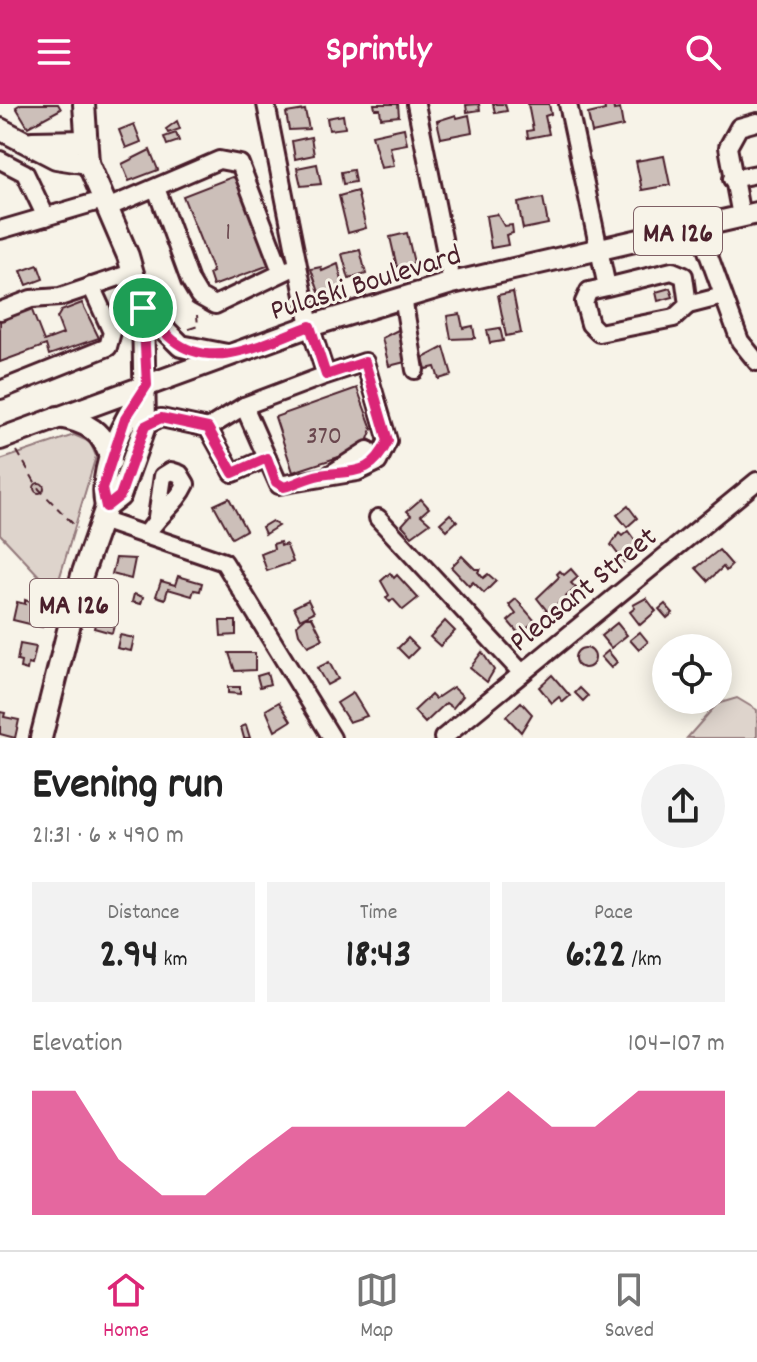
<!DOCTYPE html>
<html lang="en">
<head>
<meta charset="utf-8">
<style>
  :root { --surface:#fff; --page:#f2f2f2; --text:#222; --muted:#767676; --line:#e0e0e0; --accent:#db2777 }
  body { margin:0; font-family:Dekko,sans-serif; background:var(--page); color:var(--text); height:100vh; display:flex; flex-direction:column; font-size:30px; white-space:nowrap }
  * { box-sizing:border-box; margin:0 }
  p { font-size:26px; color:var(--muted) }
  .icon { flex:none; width:44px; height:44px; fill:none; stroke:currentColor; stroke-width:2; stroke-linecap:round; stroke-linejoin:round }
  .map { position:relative; height:634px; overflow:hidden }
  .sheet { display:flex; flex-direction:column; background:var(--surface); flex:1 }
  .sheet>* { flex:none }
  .tools { position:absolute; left:652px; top:530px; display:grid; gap:16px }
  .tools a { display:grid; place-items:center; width:80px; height:80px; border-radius:50%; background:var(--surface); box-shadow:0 4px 20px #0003; font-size:40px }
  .pin { position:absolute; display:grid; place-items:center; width:68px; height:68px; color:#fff; margin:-34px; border:4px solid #fff; border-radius:50%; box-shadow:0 2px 8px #0007 }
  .round { display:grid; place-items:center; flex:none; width:84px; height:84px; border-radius:42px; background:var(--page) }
  .summary { display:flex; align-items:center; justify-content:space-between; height:136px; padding:0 32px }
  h1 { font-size:44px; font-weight:800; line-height:60px }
  .stats { display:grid; grid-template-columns:repeat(3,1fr); gap:12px; height:136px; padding:8px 32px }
  .stats div { display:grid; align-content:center; border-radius:0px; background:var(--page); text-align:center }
  .stats b { font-size:40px; font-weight:800 }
  .stats small { font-size:22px; font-weight:400 }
  .stats p { font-size:22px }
  .chart { height:224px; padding:16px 32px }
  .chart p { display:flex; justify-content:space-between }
  .chart svg { width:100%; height:144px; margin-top:8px; fill:var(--accent); opacity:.7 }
  header { display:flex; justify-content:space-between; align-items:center; height:104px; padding:0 32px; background:var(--accent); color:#fff; font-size:36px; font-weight:800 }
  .dock { display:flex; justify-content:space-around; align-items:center; height:112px; border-top:2px solid var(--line); background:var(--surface); font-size:22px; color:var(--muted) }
  .dock a { display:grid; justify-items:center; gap:4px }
  .dock .active { color:var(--accent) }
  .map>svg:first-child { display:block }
  .green { fill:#ded4cc; stroke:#947a7c; stroke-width:2 }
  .building { fill:#ccbfb9; stroke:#4a1f2b; stroke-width:2 }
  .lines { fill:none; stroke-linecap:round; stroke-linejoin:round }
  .minor-casing { stroke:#4a1f2b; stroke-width:22 }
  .major-casing { stroke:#4a1f2b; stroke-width:26 }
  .path { stroke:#4a1f2b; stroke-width:2; stroke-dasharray:8 6; stroke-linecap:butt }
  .minor { stroke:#f7f3e8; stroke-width:16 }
  .major { stroke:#f7f3e8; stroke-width:20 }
  .route-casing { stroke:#fff; stroke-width:16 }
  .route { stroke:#db2777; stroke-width:10 }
  .labels { text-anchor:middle; stroke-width:6; stroke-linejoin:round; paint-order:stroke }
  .number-label { font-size:26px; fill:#6a474e }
  .shield { fill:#f7f3e8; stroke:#7e5f64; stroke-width:2 }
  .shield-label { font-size:28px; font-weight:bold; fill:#4a1f2b }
  .street-label { font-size:30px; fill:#4a1f2b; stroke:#f7f3e8 }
</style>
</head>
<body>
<header><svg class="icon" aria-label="menu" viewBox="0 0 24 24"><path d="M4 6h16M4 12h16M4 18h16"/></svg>Sprintly<svg class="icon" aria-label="search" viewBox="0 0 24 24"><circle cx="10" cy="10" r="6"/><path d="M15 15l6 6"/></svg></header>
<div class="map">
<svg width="757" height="634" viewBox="0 0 757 634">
  <rect width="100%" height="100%" fill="#f7f3e8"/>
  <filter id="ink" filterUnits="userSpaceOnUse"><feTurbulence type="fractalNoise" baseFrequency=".0125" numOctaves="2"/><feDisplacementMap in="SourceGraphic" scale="16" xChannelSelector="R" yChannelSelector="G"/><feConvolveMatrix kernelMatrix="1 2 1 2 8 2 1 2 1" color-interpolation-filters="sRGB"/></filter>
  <g filter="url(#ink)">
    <g class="green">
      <path d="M 74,331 L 90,338 L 96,352 L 55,489 L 0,430 L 0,356 Z"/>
      <path d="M 737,594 L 757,606 L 757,634 L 687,634 L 717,600 Z"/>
    </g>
    <g class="building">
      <path d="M 21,0 L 58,0 L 61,5 L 28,23 L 16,3 Z"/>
      <path d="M 374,0 L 398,0 L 399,12 L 381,14 L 380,5 L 375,5 Z"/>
      <path d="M 479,0 L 480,6 L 467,8 L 466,1 Z"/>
      <path d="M 493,0 L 505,0 L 507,7 L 495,9 Z"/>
      <path d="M 528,0 L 549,0 L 551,10 L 545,12 L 549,30 L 528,34 L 527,27 L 533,26 Z"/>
      <path d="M 604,0 L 613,0 L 614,6 L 620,5 L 623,22 L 592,29 L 588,10 L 605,6 Z"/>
      <path d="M 305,6 L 309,25 L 289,26 L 286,9 Z"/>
      <path d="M 343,11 L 345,24 L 329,26 L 327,14 Z"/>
      <path d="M 456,11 L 457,14 L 469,11 L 472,28 L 441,34 L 437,17 Z"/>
      <path d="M 177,17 L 180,25 L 168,29 L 166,25 Z"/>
      <path d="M 134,20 L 141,38 L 126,44 L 119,26 Z"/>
      <path d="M 404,24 L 407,40 L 390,43 L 394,62 L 381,64 L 372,31 Z"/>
      <path d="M 176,29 L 179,37 L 167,41 L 164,33 Z"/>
      <path d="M 311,33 L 314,51 L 295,55 L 292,37 Z"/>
      <path d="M 150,46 L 158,66 L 129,77 L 122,60 Z"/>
      <path d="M 664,52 L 670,81 L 642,86 L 636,57 Z"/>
      <path d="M 317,60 L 321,80 L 301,82 L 297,64 Z"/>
      <path d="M 353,66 L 355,78 L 343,80 L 341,68 Z"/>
      <path d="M 232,73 L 240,75 L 275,159 L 213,182 L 209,170 L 213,168 L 183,92 Z"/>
      <path d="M 357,87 L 366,124 L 348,129 L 339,92 Z"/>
      <path d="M 543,94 L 548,120 L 523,125 L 518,99 Z"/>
      <path d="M 497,110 L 504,122 L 512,121 L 513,129 L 506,131 L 508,141 L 491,144 L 486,112 Z"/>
      <path d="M 407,129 L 414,159 L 397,163 L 390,133 Z"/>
      <path d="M 360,146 L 366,170 L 349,175 L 342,150 Z"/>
      <path d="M 338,160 L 345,189 L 322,197 L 311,165 L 321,163 L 322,167 Z"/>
      <path d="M 38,161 L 43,175 L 27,181 L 21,167 Z"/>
      <path d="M 670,184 L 673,193 L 658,197 L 656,188 Z"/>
      <path d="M 513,188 L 521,229 L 506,232 L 498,191 Z"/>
      <path d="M 82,199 L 99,234 L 49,251 L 46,241 L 0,258 L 0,216 L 31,204 L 44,237 L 63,230 L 57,214 L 61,207 Z"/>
      <path d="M 460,210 L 463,224 L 473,222 L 475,234 L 451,235 L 447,212 Z"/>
      <path d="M 500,224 L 503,237 L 490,239 L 487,226 Z"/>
      <path d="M 400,225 L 409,257 L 389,262 L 382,234 Z"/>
      <path d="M 444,243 L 452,271 L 439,275 L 435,263 L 426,265 L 423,254 Z"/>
      <path d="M 357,284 L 372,325 L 368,335 L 378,340 L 373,348 L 363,345 L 293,368 L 275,313 Z"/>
      <circle cx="39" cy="384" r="5"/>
      <path d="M 229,394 L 246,426 L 232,434 L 214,401 Z"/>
      <path d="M 421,395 L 429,404 L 421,411 L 430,419 L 412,432 L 402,421 L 411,411 L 407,407 Z"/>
      <path d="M 628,402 L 637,414 L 627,423 L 617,411 Z"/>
      <path d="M 450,410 L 457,417 L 447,426 L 440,419 Z"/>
      <path d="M 272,417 L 278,422 L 265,430 L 262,423 Z"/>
      <path d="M 628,427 L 641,445 L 624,458 L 611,441 L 619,429 L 622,432 Z"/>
      <path d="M 280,438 L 281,442 L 286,440 L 293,458 L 267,467 L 261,450 L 274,445 L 273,440 Z"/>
      <path d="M 719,446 L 732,461 L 726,467 L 723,463 L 708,477 L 696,464 Z"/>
      <path d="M 462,452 L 475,465 L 480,465 L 478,468 L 483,474 L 488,470 L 496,477 L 484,489 L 473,478 L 469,482 L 451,463 Z"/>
      <path d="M 116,454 L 135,455 L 131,475 L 112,470 Z"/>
      <path d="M 571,465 L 578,473 L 571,479 L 576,484 L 548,508 L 537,494 L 559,473 L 557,470 L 560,467 L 564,471 Z"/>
      <path d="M 390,469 L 394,474 L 397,471 L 418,494 L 403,506 L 393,495 L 390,498 L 386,494 L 389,491 L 381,477 Z"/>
      <path d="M 178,472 L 202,479 L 200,487 L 194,486 L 192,492 L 168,485 L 165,495 L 156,492 L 161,477 L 175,481 Z"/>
      <path d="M 134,490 L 143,493 L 141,500 L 132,498 Z"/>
      <path d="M 646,494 L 656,507 L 640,521 L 630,508 L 635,504 L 633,501 Z"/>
      <path d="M 516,495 L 535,517 L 519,530 L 508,517 L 516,510 L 509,501 Z"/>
      <path d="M 25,496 L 46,504 L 42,523 L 13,516 L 17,498 L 25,500 Z"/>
      <path d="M 308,496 L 314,508 L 300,515 L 294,503 Z"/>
      <path d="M 665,500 L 673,509 L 667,514 L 659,505 Z"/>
      <path d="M 108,508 L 117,510 L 112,529 L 94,524 L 98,509 L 107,511 Z"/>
      <path d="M 306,513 L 312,513 L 323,535 L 308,542 L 299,530 L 297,521 Z"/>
      <path d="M 220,517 L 236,517 L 236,531 L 221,532 Z"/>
      <path d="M 445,517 L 455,527 L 440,542 L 430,533 Z"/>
      <path d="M 617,519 L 627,531 L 611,544 L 601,532 Z"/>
      <path d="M 640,528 L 648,538 L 639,546 L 630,536 Z"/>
      <path d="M 120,531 L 134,534 L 131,547 L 117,544 Z"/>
      <path d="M 408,534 L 418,544 L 408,554 L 398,544 Z"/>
      <path d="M 20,540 L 36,543 L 32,561 L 28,560 L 27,566 L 20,564 L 21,558 L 17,557 Z"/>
      <circle cx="585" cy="554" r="10"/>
      <path d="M 608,547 L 617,558 L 611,564 L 601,553 Z"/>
      <path d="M 482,548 L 494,566 L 487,578 L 470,564 Z"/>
      <path d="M 229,549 L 255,549 L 255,566 L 235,567 Z"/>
      <path d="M 329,558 L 338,575 L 327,581 L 317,564 Z"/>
      <path d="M 267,569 L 270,580 L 260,583 L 257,572 Z"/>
      <path d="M 552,571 L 570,592 L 563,598 L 559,593 L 552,599 L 539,583 Z"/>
      <path d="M 228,583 L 240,583 L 240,590 L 228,589 Z"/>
      <path d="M 453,583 L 463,592 L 453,604 L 446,599 L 425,619 L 414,607 L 431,591 L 435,595 Z"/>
      <path d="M 580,584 L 588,592 L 583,597 L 575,589 Z"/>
      <path d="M 353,589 L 367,612 L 349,618 L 337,599 Z"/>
      <path d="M 279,598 L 291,617 L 275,627 L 266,606 Z"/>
      <path d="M 521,598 L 532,610 L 521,628 L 506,612 Z"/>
      <path d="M 0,608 L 5,609 L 4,613 L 19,616 L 15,634 L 0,630 Z"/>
      <path d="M 246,621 L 250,634 L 244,634 L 241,623 Z"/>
    </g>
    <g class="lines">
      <defs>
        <g id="minor">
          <path d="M 266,0 L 310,222 L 326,271 L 365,258 L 388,337 L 378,358 L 357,368 L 279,381 L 244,302 L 326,271"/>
          <path d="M 416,0 L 452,179"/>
          <path d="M 568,0 L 607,183 L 589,187 L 584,198 L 590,220 L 599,229 L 674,214 L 688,201 L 684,172 L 672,167 L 607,183"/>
          <path d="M 0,56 L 25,69 L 46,113"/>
          <path d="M 732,75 L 757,70"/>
          <path d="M 156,84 L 190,177 L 199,192 L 215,201 L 290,165"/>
          <path d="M 107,104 L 219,56 L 240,60 L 281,167"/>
          <path d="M 741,112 L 728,43 L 739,23 L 757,18"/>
          <path d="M 698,122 L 740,237 L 757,258"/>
          <path d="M 0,126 L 103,96"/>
          <path d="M 403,193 L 415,266"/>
          <path d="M 688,201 L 723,192"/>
          <path d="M 0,207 L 31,195 L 60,193 L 134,168"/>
          <path d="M 0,286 L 108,243 L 112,228 L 91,182"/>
          <path d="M 145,322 L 161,314 L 208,324 L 233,369 L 267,354"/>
          <path d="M 208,324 L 244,302"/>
          <path d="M 331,370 L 368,346"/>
          <path d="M 378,414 L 522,569"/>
          <path d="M 101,416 L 224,458 L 332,634"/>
          <path d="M 146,431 C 157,412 177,400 186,380 L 180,370 L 171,367 L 163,372 L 157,413"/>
          <path d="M 443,634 L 757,377"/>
        </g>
        <g id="major">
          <path d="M 0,25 L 56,54 L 88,59"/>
          <path d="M 32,38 L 86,37"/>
          <path d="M 143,204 L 181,242 L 227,251"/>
          <path d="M 58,313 C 87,318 104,327 111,357"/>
          <path d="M 0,335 L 310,222 L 452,179 L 757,109"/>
          <path d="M 106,403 C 97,363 125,314 147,281"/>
          <path d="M 41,634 L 82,471 L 106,403 L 120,392 L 145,322 L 143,204 L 128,152 L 88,59 L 84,0"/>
        </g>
      </defs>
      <use href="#minor" class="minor-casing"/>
      <use href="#major" class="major-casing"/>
      <g class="path">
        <path d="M 189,225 L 198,222 L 197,211"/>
        <path d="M 17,347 L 39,385 L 77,424"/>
      </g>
      <use href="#minor" class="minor"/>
      <use href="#major" class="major"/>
    </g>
  </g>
  <g class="lines" filter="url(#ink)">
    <defs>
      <path id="route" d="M 143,204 C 153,215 162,227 173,236 C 213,269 269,237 310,222 L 326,271 L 365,258 L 388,337 C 371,372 355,366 320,371 C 308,373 296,380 284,383 L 276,378 L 267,354 L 233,369 L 208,324 L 161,314 L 145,322 L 120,392 L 106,403 L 102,385 L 125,315 L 147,281 Z"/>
    </defs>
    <use href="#route" class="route-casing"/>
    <use href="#route" class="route"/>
  </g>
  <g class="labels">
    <g class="number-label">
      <text x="228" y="135">1</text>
      <text x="324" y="339">370</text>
    </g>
    <g class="shield">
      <rect x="634" y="103" width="88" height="48" rx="6"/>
      <rect x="30" y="475" width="88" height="48" rx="6"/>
    </g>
    <g class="shield-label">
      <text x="678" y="137">MA 126</text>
      <text x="74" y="509">MA 126</text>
    </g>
    <g class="street-label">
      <text transform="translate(365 177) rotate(-17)" y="10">Pulaski Boulevard</text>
      <text transform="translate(582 484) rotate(-39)" y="10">Pleasant Street</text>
    </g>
  </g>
</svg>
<div class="tools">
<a><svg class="icon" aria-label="locate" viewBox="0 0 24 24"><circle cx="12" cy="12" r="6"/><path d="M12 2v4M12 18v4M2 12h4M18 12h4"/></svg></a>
</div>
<div class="pin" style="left:143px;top:204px;background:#1e9e55"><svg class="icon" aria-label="arrive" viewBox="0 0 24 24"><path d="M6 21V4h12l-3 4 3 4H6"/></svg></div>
</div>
<section class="sheet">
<div class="summary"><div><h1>Evening run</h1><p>21:31 · 6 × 490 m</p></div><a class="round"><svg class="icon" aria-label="share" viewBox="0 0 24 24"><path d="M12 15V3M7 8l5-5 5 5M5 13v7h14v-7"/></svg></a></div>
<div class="stats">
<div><p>Distance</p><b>2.94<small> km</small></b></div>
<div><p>Time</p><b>18:43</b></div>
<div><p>Pace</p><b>6:22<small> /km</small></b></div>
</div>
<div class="chart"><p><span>Elevation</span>104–107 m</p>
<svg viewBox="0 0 160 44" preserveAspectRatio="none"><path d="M0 44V6L10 6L20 27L30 38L40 38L50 27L60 17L70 17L80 17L90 17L100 17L110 6L120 17L130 17L140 6L150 6L160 6V44z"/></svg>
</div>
</section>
<nav class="dock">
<a class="active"><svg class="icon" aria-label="home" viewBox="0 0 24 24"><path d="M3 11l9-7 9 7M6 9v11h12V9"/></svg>Home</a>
<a><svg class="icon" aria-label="map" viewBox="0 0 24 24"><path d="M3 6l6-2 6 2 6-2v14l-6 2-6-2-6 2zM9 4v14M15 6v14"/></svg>Map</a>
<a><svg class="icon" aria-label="saved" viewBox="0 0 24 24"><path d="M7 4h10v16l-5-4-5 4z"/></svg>Saved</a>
</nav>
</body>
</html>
